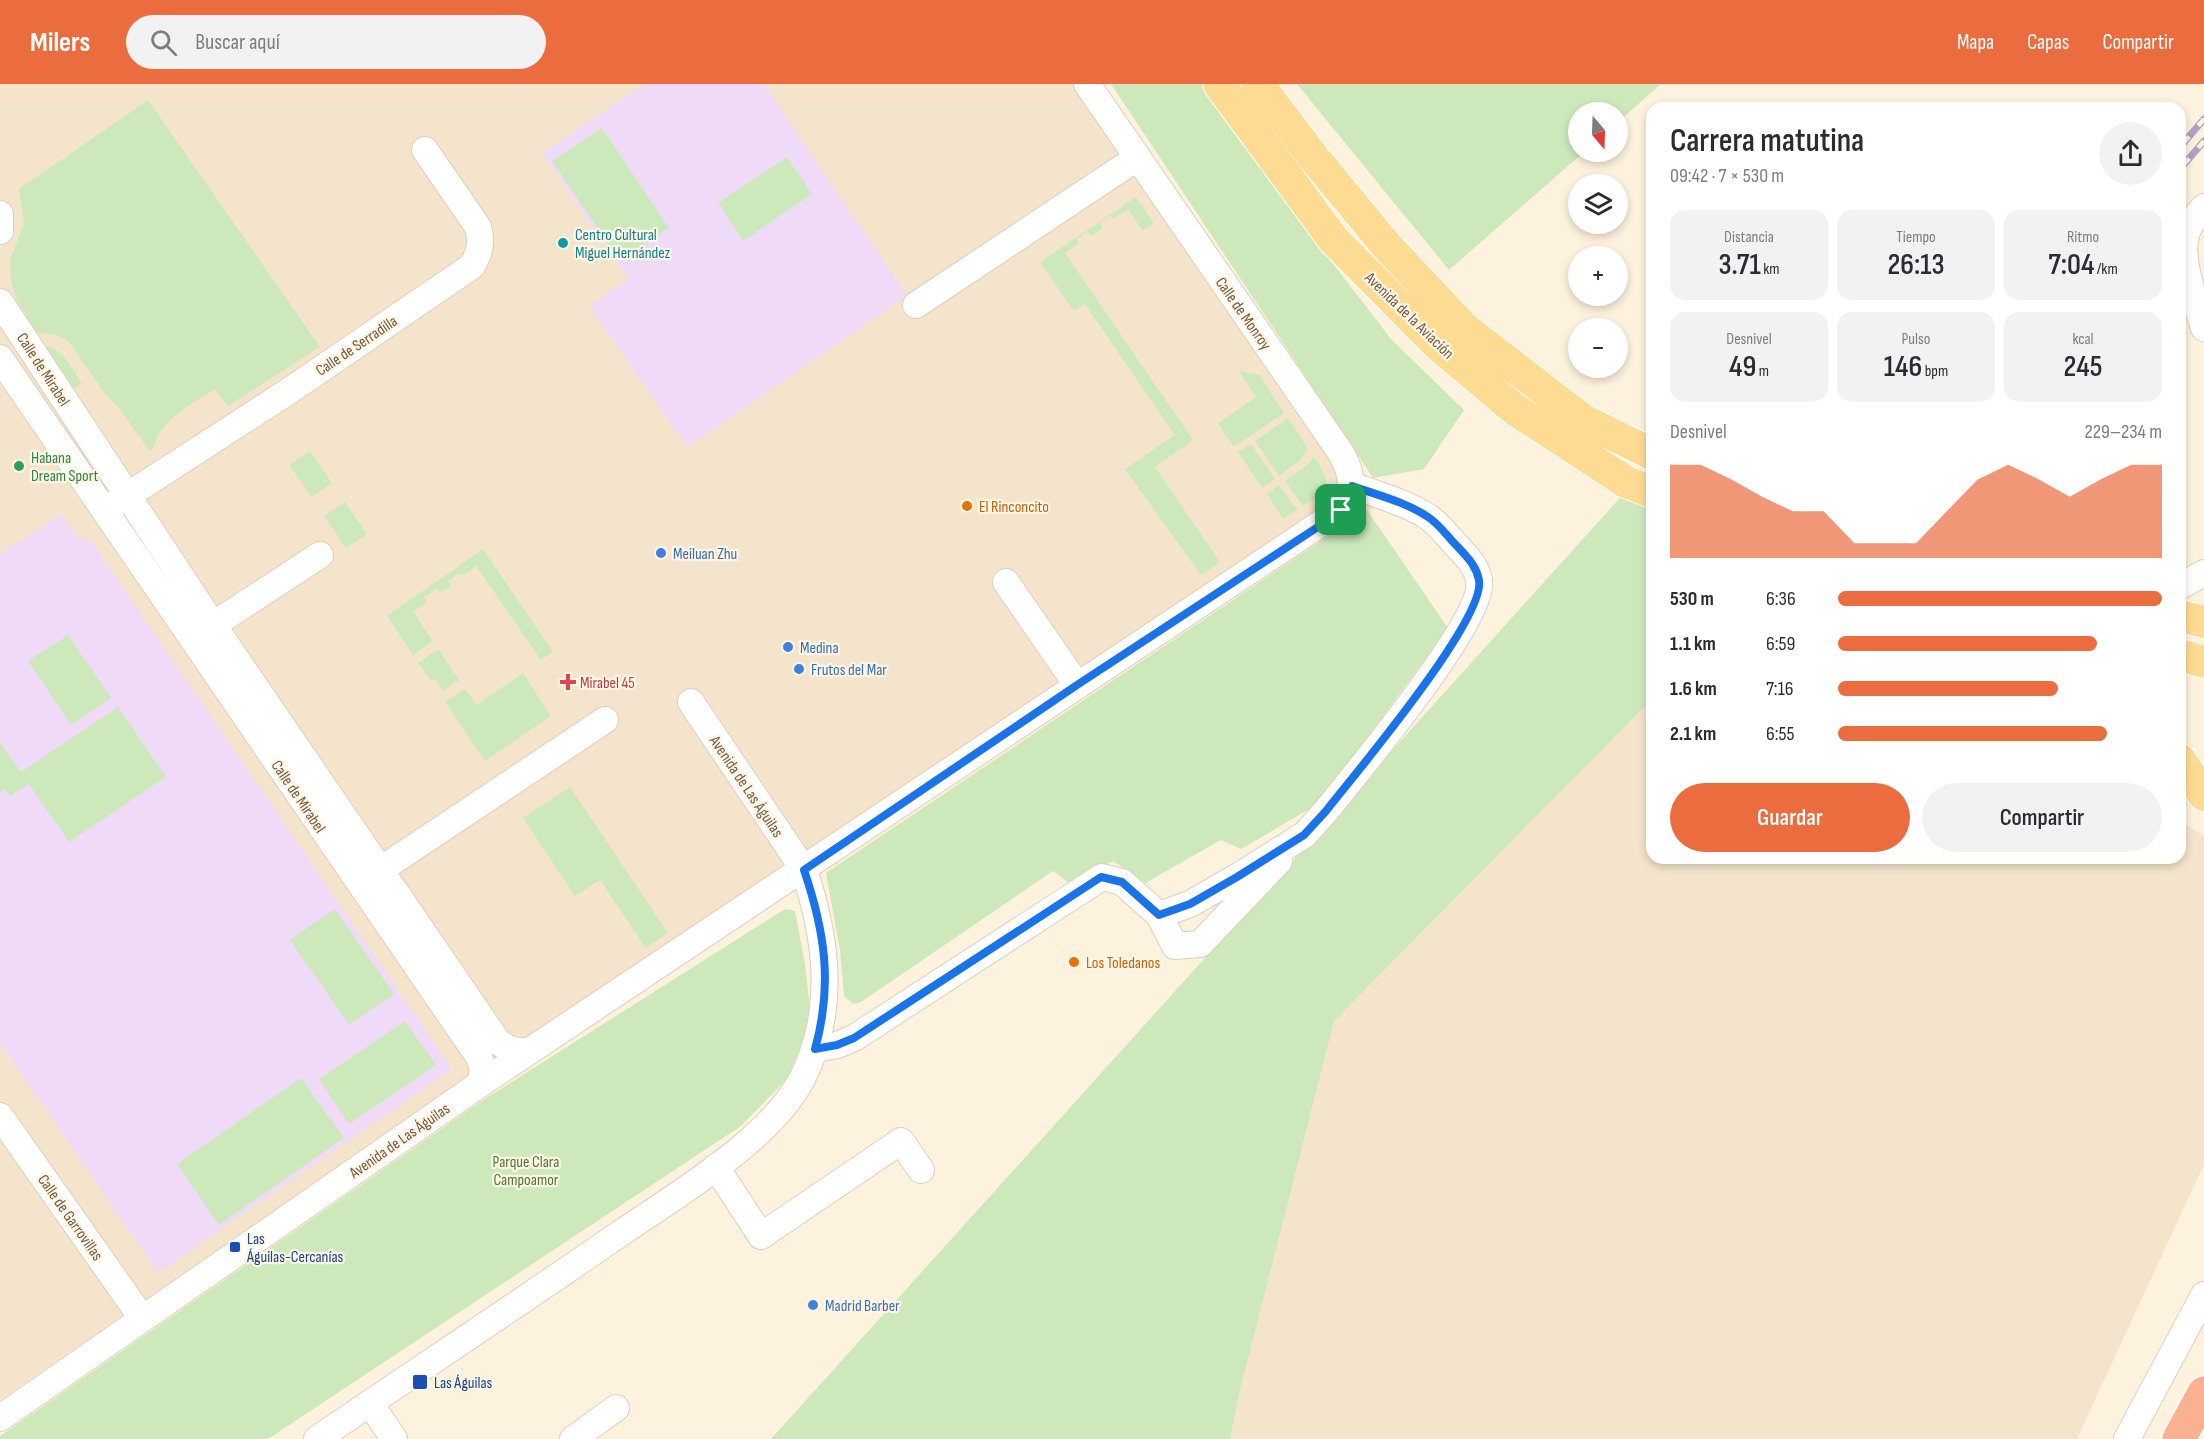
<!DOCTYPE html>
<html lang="es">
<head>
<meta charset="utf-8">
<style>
  :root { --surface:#fff; --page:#f2f2f3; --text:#2b2b33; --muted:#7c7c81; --accent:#ea6c3f }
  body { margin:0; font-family:"Sofia Sans Condensed",sans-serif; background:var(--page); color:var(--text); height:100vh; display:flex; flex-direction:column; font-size:22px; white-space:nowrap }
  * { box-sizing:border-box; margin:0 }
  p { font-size:20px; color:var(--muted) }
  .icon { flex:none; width:33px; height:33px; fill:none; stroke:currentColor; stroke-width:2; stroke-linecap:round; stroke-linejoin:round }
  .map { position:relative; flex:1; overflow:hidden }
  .details { position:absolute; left:1646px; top:18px; width:540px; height:762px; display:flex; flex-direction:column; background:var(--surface); border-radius:18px; box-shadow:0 3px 9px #0003 }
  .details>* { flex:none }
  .needle { width:39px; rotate:161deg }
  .fabs { position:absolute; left:1568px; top:18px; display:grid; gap:12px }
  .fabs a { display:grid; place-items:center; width:60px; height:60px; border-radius:50%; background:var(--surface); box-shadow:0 3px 9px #0003; font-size:30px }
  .pin { position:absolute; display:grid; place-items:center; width:51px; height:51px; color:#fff; margin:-26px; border-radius:12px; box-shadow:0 3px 9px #0006 }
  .round { display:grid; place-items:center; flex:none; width:63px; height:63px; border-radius:32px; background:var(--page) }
  .head { display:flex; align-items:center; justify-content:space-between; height:102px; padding:0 24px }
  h1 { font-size:33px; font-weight:600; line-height:45px }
  .stats { display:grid; grid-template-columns:repeat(3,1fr); gap:9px; height:102px; padding:6px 24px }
  .stats div { display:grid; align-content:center; border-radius:15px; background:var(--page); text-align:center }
  .stats b { font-size:30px; font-weight:600 }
  .stats small { font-size:16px; font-weight:400 }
  .stats p { font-size:16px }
  .chart { height:168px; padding:12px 24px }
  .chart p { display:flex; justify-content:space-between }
  .chart svg { width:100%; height:108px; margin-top:6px; fill:var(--accent); opacity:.7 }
  .cta { display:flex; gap:12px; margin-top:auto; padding:12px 24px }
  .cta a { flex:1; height:69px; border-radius:36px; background:var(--accent); color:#fff; font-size:24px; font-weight:600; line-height:69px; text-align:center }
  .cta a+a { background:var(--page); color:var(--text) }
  ul { padding:0 24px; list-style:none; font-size:20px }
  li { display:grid; grid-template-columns:96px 72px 1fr; align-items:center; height:45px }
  li i { height:15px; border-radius:8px; background:var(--accent) }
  header { display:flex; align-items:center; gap:36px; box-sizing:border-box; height:84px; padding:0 30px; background:var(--accent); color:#fff }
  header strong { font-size:28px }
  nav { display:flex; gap:33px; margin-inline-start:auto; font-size:21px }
  .search { width:420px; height:54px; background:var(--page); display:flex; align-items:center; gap:15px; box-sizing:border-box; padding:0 21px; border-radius:33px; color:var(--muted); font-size:22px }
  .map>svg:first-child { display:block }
  .residential { fill:#f4e4cc }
  .education { fill:#efdbf8 }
  .green { fill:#cde9bc }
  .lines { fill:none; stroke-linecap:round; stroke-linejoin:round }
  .minor-casing { stroke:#e0ceba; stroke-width:28 }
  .major-casing { stroke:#fff; stroke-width:34 }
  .highway-casing { stroke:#fff; stroke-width:36 }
  .minor { stroke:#fff; stroke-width:26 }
  .major { stroke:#fedb93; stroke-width:32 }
  .highway { stroke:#f9b192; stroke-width:33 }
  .rail-casing { stroke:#b49ec4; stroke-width:7 }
  .rail { stroke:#fff6e4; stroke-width:4.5; stroke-dasharray:14; stroke-linecap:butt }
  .route-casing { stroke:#fff; stroke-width:12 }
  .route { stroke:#1a73e8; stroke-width:8 }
  .culture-dot { fill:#0f9aa8; stroke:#fff6e4; stroke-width:2 }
  .leisure-dot { fill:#2e9e5b; stroke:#fff6e4; stroke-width:2 }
  .food-dot { fill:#e8710a; stroke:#fff6e4; stroke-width:2 }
  .shop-dot { fill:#3f7fe0; stroke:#fff6e4; stroke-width:2 }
  .health-dot { fill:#e0444e; stroke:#fff6e4; stroke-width:2 }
  .transit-dot { fill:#1a4fb4; stroke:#fff6e4; stroke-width:2 }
  .labels { text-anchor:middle; stroke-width:4.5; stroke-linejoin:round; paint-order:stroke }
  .culture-label { font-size:16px; fill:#0d838f; stroke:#fff6e4; text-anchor:start }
  .street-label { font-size:16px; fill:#725846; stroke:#fff6e4 }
  .leisure-label { font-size:16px; fill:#27864d; stroke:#fff6e4; text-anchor:start }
  .food-label { font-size:16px; fill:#c56008; stroke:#fff6e4; text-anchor:start }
  .shop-label { font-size:16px; fill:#366cbe; stroke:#fff6e4; text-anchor:start }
  .health-label { font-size:16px; fill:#be3a42; stroke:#fff6e4; text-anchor:start }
  .park-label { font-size:16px; fill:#4c783e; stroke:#fff6e4 }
  .transit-label { font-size:16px; fill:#164399; stroke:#fff6e4; text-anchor:start }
</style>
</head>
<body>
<header>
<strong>Milers</strong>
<div class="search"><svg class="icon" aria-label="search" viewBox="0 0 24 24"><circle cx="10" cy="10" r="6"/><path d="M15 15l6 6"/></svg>Buscar aquí</div>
<nav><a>Mapa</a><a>Capas</a><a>Compartir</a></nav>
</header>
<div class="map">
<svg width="2204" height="1355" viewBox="0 0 2204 1355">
  <rect width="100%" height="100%" fill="#fdf2dd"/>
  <g class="residential">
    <path d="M 0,0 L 1076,0 L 1356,404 L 429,1020 L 0,1316 Z"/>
    <path d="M 1652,405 L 1652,774 L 2180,774 L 2180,737 L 2204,752 L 2204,1080 L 2077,1355 L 771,1355 Z"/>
  </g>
  <g class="education">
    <path d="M 645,0 L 764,0 L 907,212 L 687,363 L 589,222 L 628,195 L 542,69 Z"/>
    <path d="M 61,430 L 78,454 L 90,455 L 452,985 L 158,1189 L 0,959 L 0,470 Z"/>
  </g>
  <g class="green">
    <path d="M 1111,0 L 1203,0 L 1296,132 L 1392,256 L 1464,326 L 1424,385 L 1373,394 Z"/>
    <path d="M 1297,0 L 1661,0 L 1617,39 L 1617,28 L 1578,28 L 1578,68 L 1584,68 L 1449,186 Z"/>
    <path d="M 148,16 L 320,263 L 228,322 L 215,305 C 193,320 159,335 154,364 L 150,367 L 118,323 L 106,311 L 69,258 L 57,251 L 36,249 L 15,212 L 11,194 L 10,176 L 24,139 L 19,105 Z"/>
    <path d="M 602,44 L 669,144 L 620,177 L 552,77 Z"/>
    <path d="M 787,73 L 812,110 L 743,157 L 718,119 Z"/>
    <path d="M 1136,113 L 1154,139 L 1143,147 L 1128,125 L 1113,135 L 1111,131 L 1100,139 L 1103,144 L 1091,152 L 1087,147 L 1077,155 L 1079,159 L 1065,169 L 1193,356 L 1155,383 L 1220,478 L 1201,491 L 1125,385 L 1175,351 L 1085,220 L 1074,227 L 1040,178 Z"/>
    <path d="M 49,263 C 64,266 73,287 82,299 L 72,306 L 44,264 Z"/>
    <path d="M 1239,287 L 1259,291 L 1284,329 L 1234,363 L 1218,339 L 1256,313 Z"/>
    <path d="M 1288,334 L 1308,365 L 1299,377 L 1279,392 L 1255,357 Z"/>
    <path d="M 1251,360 L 1275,395 L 1262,404 L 1238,368 Z"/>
    <path d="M 310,367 L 332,399 L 312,413 L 289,381 Z"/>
    <path d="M 1314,373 C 1333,401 1330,404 1303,422 L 1285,397 L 1307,381 Z"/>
    <path d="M 1637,395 L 1651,405 L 1651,616 L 1334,937 L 1239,1310 L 1230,1355 L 771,1355 Z"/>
    <path d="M 1279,401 L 1297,426 L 1283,435 L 1267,410 Z"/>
    <path d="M 345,418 L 367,450 L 346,464 L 324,432 Z"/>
    <path d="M 1367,426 L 1448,544 L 1318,720 L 1241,765 L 1221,756 L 1145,799 L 1113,777 L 1069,799 L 1053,787 L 861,918 L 853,920 L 844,912 L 840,867 L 826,789 Z"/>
    <path d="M 483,465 L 553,568 L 541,576 L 476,482 L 462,492 L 459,489 L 448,497 L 451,502 L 440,509 L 437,505 L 424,513 L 427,518 L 413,528 L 433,557 L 413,571 L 387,532 Z"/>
    <path d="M 68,551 L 111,614 L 71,641 L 28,577 Z"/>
    <path d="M 438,565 L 459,596 L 443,607 L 435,595 L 431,597 L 418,579 Z"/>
    <path d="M 523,589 L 551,632 L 485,677 L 445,618 L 465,605 L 477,621 Z"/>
    <path d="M 118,623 L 166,693 L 69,758 L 29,700 L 10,712 L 5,705 L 0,708 L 0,658 L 21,688 Z"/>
    <path d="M 570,703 L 668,849 L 646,864 L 600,796 L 575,812 L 523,734 Z"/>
    <path d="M 335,825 L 394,910 L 349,941 L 290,856 Z"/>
    <path d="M 785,825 L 795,827 L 805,880 L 810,925 L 808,945 L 787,995 L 741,1042 L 268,1355 L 0,1355 L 0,1352 L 480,1018 Z"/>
    <path d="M 405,937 L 436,981 L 349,1040 L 319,995 Z"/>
    <path d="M 301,994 L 344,1054 L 219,1141 L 177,1080 Z"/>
  </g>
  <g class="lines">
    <defs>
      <g id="minor">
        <path d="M 2204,123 C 2197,131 2189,140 2186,151 C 2179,178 2196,218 2204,244"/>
        <path d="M 0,130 L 0,147"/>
        <path d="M 0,218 L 213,541 L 498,958 L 511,966 L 528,968"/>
        <path d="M 916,221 L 1137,74"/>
        <path d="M 0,274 L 479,973 L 483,985 L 480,1000"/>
        <path d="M 113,421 L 289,307 L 472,182 C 480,169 482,158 478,143 L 425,66"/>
        <path d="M 1006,498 L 1077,601"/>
        <path d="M 2180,502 L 2204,489"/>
        <path d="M 213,541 L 320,471"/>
        <path d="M 380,786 L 605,636"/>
        <path d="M 1159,831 L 1175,862 L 1200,860 L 1279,777"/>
        <path d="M 815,965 L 837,961 L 854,954 L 1102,793 L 1122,798 L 1159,831 L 1190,820 L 1237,793 L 1304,751 L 1326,727 C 1355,690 1486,535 1479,496 C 1476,481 1467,473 1457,462 C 1448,453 1439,440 1428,433 C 1406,418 1376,411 1352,401"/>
        <path d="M 0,1032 L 142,1234"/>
        <path d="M 716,1083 L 761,1152 L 901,1057 L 921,1086"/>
        <path d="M 370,1319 L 394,1355"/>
        <path d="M 0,1334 L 480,1000 L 1341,426 C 1356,407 1352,388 1341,369 L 1087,0"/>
        <path d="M 317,1355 C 417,1287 518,1220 618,1151 C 675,1112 772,1055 803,993 C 836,926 827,855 804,786 L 691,618"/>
        <path d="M 573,1355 L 616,1324"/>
        <path d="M 2127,1355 L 2204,1211"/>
      </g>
      <g id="major">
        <path d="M 1219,0 L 1333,155 L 1436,259 L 1514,325 L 1626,398 L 1652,408"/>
        <path d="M 1258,0 L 1314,74 L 1386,161 L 1465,245 L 1583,336 L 1652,370"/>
        <path d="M 2180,532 L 2204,538"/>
        <path d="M 2180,571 L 2204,578"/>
        <path d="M 2180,676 L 2204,711"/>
      </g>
      <path id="highway" d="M 2179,1355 L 2204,1309"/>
    </defs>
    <use href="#minor" class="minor-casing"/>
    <use href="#major" class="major-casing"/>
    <use href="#highway" class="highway-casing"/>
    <use href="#minor" class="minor"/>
    <use href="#major" class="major"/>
    <use href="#highway" class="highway"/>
    <defs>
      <g id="rail">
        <path d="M 2180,63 L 2204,35"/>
        <path d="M 2180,85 L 2204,57"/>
      </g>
    </defs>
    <use href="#rail" class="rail-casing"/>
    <use href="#rail" class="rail"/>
  </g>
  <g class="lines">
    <defs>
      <path id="route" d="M 1352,402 C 1377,411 1406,418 1428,433 C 1439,440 1448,453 1457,462 C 1467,473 1476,481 1479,496 C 1486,535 1355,690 1326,727 L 1304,751 L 1237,793 L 1190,820 L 1159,831 L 1122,798 L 1101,793 L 854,954 L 837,961 L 815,965 C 833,901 825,848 804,786 L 1077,601 L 1333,433 L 1347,418 Z"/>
    </defs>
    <use href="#route" class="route-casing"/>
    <use href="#route" class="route"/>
  </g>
  <circle class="culture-dot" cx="563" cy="159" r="6"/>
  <circle class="leisure-dot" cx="19" cy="382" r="6"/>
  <g class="food-dot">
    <circle cx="967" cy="422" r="6"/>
    <circle cx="1074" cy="878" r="6"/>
  </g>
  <g class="shop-dot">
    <circle cx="661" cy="469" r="6"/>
    <circle cx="788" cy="563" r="6"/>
    <circle cx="799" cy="585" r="6"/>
    <circle cx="813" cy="1221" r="6"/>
  </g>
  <path class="health-dot" d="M565 589h6v6h6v6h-6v6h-6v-6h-6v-6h6z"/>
  <g class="transit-dot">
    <rect x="229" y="1157" width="12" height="12" rx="3"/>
    <rect x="412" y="1290" width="16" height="16" rx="3"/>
  </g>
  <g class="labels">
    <g class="culture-label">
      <text x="575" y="156">Centro Cultural<tspan x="575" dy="18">Miguel Hernández</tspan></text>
    </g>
    <g class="street-label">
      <text transform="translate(1244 229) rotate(55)" y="6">Calle de Monroy</text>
      <text transform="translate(1410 231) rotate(44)" y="6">Avenida de la Aviación</text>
      <text transform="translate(356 261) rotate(-34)" y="6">Calle de Serradilla</text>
      <text transform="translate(44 285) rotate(57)" y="6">Calle de Mirabel</text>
      <text transform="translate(747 702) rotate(56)" y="6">Avenida de Las Águilas</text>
      <text transform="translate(299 712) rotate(56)" y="6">Calle de Mirabel</text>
      <text transform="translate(399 1056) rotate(-35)" y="6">Avenida de Las Águilas</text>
      <text transform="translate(71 1133) rotate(55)" y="6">Calle de Garrovillas</text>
    </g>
    <g class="leisure-label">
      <text x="31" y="379">Habana<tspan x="31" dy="18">Dream Sport</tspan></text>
    </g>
    <g class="food-label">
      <text x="979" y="428">El Rinconcito</text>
      <text x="1086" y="884">Los Toledanos</text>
    </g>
    <g class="shop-label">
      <text x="673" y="475">Meiluan Zhu</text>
      <text x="800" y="569">Medina</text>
      <text x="811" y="591">Frutos del Mar</text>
      <text x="825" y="1227">Madrid Barber</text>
    </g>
    <g class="health-label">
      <text x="580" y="604">Mirabel 45</text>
    </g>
    <g class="park-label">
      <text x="526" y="1083">Parque Clara<tspan x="526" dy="18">Campoamor</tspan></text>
    </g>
    <g class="transit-label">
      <text x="247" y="1160">Las<tspan x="247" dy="18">Águilas-Cercanías</tspan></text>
      <text x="434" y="1304">Las Águilas</text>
    </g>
  </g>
</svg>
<div class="fabs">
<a><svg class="needle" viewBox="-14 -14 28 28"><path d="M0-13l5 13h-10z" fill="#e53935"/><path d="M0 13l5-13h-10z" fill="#7c7c81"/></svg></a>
<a><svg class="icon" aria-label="layers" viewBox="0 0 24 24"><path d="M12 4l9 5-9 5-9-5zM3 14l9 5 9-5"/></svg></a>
<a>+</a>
<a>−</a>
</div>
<div class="pin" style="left:1341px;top:426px;background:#1e9e55"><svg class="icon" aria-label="arrive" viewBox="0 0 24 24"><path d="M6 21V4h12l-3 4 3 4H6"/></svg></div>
<section class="details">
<div class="head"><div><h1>Carrera matutina</h1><p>09:42 · 7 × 530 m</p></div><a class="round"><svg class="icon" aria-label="share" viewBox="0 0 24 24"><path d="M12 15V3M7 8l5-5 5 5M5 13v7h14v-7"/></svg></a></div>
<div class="stats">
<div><p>Distancia</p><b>3.71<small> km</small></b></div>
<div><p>Tiempo</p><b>26:13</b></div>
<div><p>Ritmo</p><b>7:04<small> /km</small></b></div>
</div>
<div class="stats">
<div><p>Desnivel</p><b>49<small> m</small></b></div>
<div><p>Pulso</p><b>146<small> bpm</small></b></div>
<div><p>kcal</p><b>245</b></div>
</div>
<div class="chart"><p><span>Desnivel</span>229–234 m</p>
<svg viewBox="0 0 160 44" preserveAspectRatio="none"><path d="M0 44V6L10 6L20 12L30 19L40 25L50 25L60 38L70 38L80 38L90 25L100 12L110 6L120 12L130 19L140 12L150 6L160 6V44z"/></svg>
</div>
<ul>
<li><b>530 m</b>6:36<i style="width:100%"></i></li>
<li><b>1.1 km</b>6:59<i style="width:80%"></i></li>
<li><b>1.6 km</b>7:16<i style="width:68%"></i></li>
<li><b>2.1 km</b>6:55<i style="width:83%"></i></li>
</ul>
<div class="cta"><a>Guardar</a><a>Compartir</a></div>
</section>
</div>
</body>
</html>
